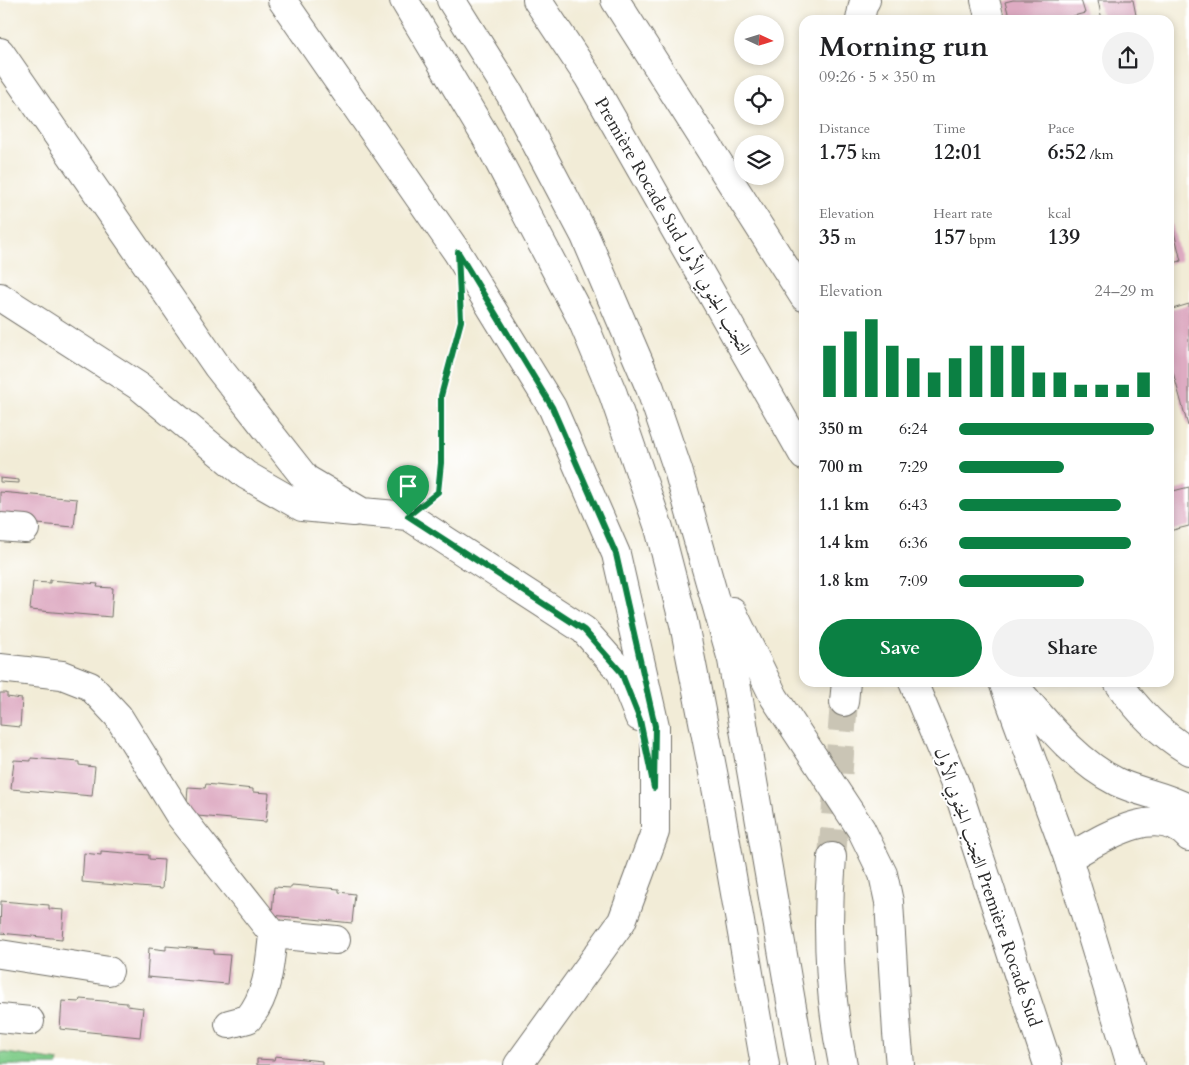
<!DOCTYPE html>
<html lang="en">
<head>
<meta charset="utf-8">
<style>
  :root { --surface:#fff; --page:#f2f2f2; --text:#202124; --muted:#757577; --accent:#0b8043 }
  body { margin:0; font-family:Cardo,Amiri,serif; background:var(--page); color:var(--text); height:100vh; display:flex; flex-direction:column; font-size:19px; white-space:nowrap }
  * { box-sizing:border-box; margin:0 }
  p { font-size:16px; color:var(--muted) }
  .icon { flex:none; width:28px; height:28px; fill:none; stroke:currentColor; stroke-width:2; stroke-linecap:round; stroke-linejoin:round }
  .map { position:relative; flex:1; overflow:hidden }
  .drawer { position:absolute; left:799px; top:15px; width:375px; height:672px; display:flex; flex-direction:column; background:var(--surface); border-radius:15px; box-shadow:0 2px 8px #0003 }
  .drawer>* { flex:none }
  .needle { width:32px; rotate:94deg }
  .controls { position:absolute; left:734px; top:15px; display:grid; gap:10px }
  .controls a { display:grid; place-items:center; width:50px; height:50px; border-radius:50%; background:var(--surface); box-shadow:0 2px 8px #0003; font-size:25px }
  .pin { position:absolute; display:grid; place-items:center; width:42px; height:42px; color:#fff; margin:-51px -21px; border-radius:50% 50% 50% 0; rotate:-45deg; box-shadow:0 0 5px #0007 }
  .pin .icon { rotate:45deg }
  .round { display:grid; place-items:center; flex:none; width:52px; height:52px; border-radius:26px; background:var(--page) }
  .overview { display:flex; align-items:center; justify-content:space-between; height:85px; padding:0 20px }
  h1 { font-size:28px; font-weight:600; line-height:38px }
  .metrics { display:grid; grid-template-columns:repeat(3,1fr); gap:8px; height:85px; padding:5px 20px }
  .metrics div { display:grid; align-content:center }
  .metrics b { font-size:21px; font-weight:600 }
  .metrics small { font-size:14px; font-weight:400 }
  .metrics p { font-size:14px }
  .chart { height:140px; padding:10px 20px }
  .chart p { display:flex; justify-content:space-between }
  .chart svg { width:100%; height:90px; margin-top:5px; stroke:var(--accent); stroke-width:6 }
  .button { display:flex; gap:10px; margin-top:auto; padding:10px 20px }
  .button a { flex:1; height:58px; border-radius:30px; background:var(--accent); color:#fff; font-size:20px; font-weight:600; line-height:58px; text-align:center }
  .button a+a { background:var(--page); color:var(--text) }
  ul { padding:0 20px; list-style:none; font-size:16px }
  li { display:grid; grid-template-columns:80px 60px 1fr; align-items:center; height:38px }
  li i { height:12px; border-radius:6px; background:var(--accent) }
  .map>svg:first-child { display:block }
  .green { fill:#81cd8b; stroke:#567c5b }
  .building { fill:#deabc2 }
  .lines { fill:none; stroke-linecap:round; stroke-linejoin:round }
  .highway-tunnel { stroke:#cac5b5; stroke-width:28; stroke-dasharray:28 14; stroke-linecap:butt }
  .minor-casing { stroke:#716f67; stroke-width:30 }
  .highway-casing { stroke:#716f67; stroke-width:30 }
  .path { stroke:#716f67; stroke-width:3; stroke-dasharray:1 4; stroke-linecap:butt }
  .minor { stroke:#fff; stroke-width:28 }
  .highway { stroke:#fff; stroke-width:28 }
  .route-casing { stroke:#fff; stroke-width:10 }
  .route { stroke:#0b8043; stroke-width:6 }
  .labels { text-anchor:middle; stroke-width:4; stroke-linejoin:round; paint-order:stroke }
  .street-label { font-size:18px; fill:#2b2b2b; stroke:#fff }
</style>
</head>
<body>
<div class="map">
<svg width="1189" height="1065" viewBox="0 0 1189 1065">
  <rect width="100%" height="100%" fill="#fff"/>
  <filter id="ink" filterUnits="userSpaceOnUse"><feTurbulence type="fractalNoise" baseFrequency=".02" numOctaves="2"/><feDisplacementMap in="SourceGraphic" scale="10" xChannelSelector="R" yChannelSelector="G"/><feConvolveMatrix kernelMatrix="1 2 1 2 8 2 1 2 1" color-interpolation-filters="sRGB"/></filter>
  <filter id="wash" filterUnits="userSpaceOnUse"><feTurbulence type="fractalNoise" baseFrequency=".0096" numOctaves="4" result="noise"/><feDisplacementMap in="SourceGraphic" scale="20" xChannelSelector="R" yChannelSelector="G"/><feGaussianBlur stdDeviation="1.12" result="paint"/><feColorMatrix in="noise" values="0 0 0 0 0 0 0 0 0 0 0 0 0 0 0 0 0 1.4 0 .05"/><feComposite in="paint" operator="in"/></filter>
  <g filter="url(#wash)">
    <rect width="100%" height="100%" fill="#f2ecd7"/>
    <path class="green" d="M 0,1052 L 59,1061 L 58,1065 L 0,1065 Z"/>
    <g id="blocks">
      <g class="building">
        <path d="M 1013,0 L 1081,0 L 1085,13 L 1058,20 L 1010,20 L 1005,2 Z"/>
        <path d="M 1098,0 L 1133,0 L 1137,20 L 1102,20 Z"/>
        <path d="M 1169,211 L 1181,261 L 1169,264 Z"/>
        <path d="M 1189,304 L 1189,425 L 1188,426 L 1169,358 L 1169,310 Z"/>
        <path d="M 0,478 L 19,480 L 19,483 L 0,482 Z"/>
        <path d="M 1189,487 L 1189,526 L 1169,531 L 1169,492 Z"/>
        <path d="M 0,492 L 77,499 L 74,527 L 0,521 Z"/>
        <path d="M 50,580 L 98,584 L 97,587 L 113,588 L 111,617 L 30,610 L 33,582 L 50,583 Z"/>
        <path d="M 0,693 L 7,693 L 7,697 L 22,699 L 20,727 L 0,725 Z"/>
        <path d="M 31,758 L 79,762 L 79,765 L 95,767 L 92,796 L 11,789 L 14,760 L 31,761 Z"/>
        <path d="M 206,784 L 253,789 L 253,792 L 269,793 L 266,822 L 186,815 L 188,787 L 205,788 Z"/>
        <path d="M 101,851 L 149,855 L 149,859 L 164,860 L 162,889 L 82,882 L 84,853 L 101,855 Z"/>
        <path d="M 292,885 L 339,889 L 339,892 L 355,894 L 352,923 L 272,915 L 274,887 L 291,888 Z"/>
        <path d="M 1,901 L 49,905 L 49,909 L 64,910 L 62,939 L 0,933 Z"/>
        <path d="M 166,946 L 214,950 L 214,954 L 230,955 L 227,984 L 147,977 L 149,948 L 166,950 Z"/>
        <path d="M 80,999 L 127,1003 L 127,1006 L 143,1008 L 140,1037 L 60,1029 L 62,1001 L 79,1002 Z"/>
        <path d="M 275,1056 L 322,1061 L 322,1065 L 257,1065 L 257,1059 L 274,1060 Z"/>
      </g>
    </g>
  </g>
  <g filter="url(#ink)">
    <use href="#blocks" fill-opacity="0" stroke="#716f67" stroke-width="1"/>
    <g class="lines">
      <path class="highway-tunnel" d="M 832,857 L 844,702"/>
      <defs>
        <g id="minor">
          <path d="M 282,0 L 457,252 L 552,407 L 616,554 L 655,726 L 655,832 L 622,921 L 518,1065"/>
          <path d="M 985,0 L 990,20"/>
          <path d="M 860,20 L 863,5 L 866,0"/>
          <path d="M 0,52 L 217,366 L 306,479 L 362,512 L 408,516 L 584,630 L 621,672 L 639,717"/>
          <path d="M 0,297 L 140,387 L 246,475 L 302,507 L 354,512"/>
          <path d="M 0,527 L 25,529"/>
          <path d="M 0,668 L 62,675 L 90,686 L 118,716 L 180,816 L 273,934 L 336,940"/>
          <path d="M 1118,682 C 1136,709 1161,734 1189,751"/>
          <path d="M 0,954 L 109,971"/>
          <path d="M 0,1018 L 30,1021"/>
          <path d="M 229,1024 L 248,1019 C 268,996 270,963 273,934"/>
        </g>
        <g id="highway">
          <path d="M 404,0 L 486,137 L 582,320 L 613,394 L 659,528 L 684,624 L 721,813 L 765,1065"/>
          <path d="M 451,0 L 510,94 L 585,236 L 650,388 L 678,470 L 732,660 L 802,1065"/>
          <path d="M 537,0 L 589,78 L 804,456"/>
          <path d="M 615,0 L 804,297"/>
          <path d="M 732,611 L 774,697 L 861,829 L 883,874 L 889,902 L 897,1033 L 900,1065"/>
          <path d="M 913,682 L 957,788 L 1048,1065"/>
          <path d="M 1003,682 L 1068,858 L 1131,1065"/>
          <path d="M 1011,682 C 1043,718 1073,760 1117,782 C 1140,793 1168,796 1189,809"/>
          <path d="M 844,702 L 846,682"/>
          <path d="M 832,857 C 826,926 829,997 843,1065"/>
          <path d="M 1068,858 C 1100,840 1156,801 1189,837"/>
        </g>
      </defs>
      <use href="#minor" class="minor-casing"/>
      <use href="#highway" class="highway-casing"/>
      <path class="path" d="M 429,499 L 437,492 L 441,463 L 441,396 L 461,321 L 461,310"/>
      <use href="#minor" class="minor"/>
      <use href="#highway" class="highway"/>
    </g>
  </g>
  <g class="lines" filter="url(#ink)">
    <defs>
      <path id="route" d="M 458,252 L 552,407 L 616,554 L 655,726 L 654,788 L 640,720 L 621,672 L 584,630 L 408,516 L 438,492 L 441,463 L 441,396 L 461,321 Z"/>
    </defs>
    <use href="#route" class="route-casing"/>
    <use href="#route" class="route"/>
  </g>
  <g class="labels">
    <g class="street-label">
      <text transform="translate(673 226) rotate(60)" y="6">Première Rocade Sud التجنب الجنوبي الأول</text>
      <text transform="translate(988 887) rotate(71)" y="6">التجنب الجنوبي الأول Première Rocade Sud</text>
    </g>
  </g>
</svg>
<div class="controls">
<a><svg class="needle" viewBox="-14 -14 28 28"><path d="M0-13l5 13h-10z" fill="#e53935"/><path d="M0 13l5-13h-10z" fill="#757577"/></svg></a>
<a><svg class="icon" aria-label="locate" viewBox="0 0 24 24"><circle cx="12" cy="12" r="6"/><path d="M12 2v4M12 18v4M2 12h4M18 12h4"/></svg></a>
<a><svg class="icon" aria-label="layers" viewBox="0 0 24 24"><path d="M12 4l9 5-9 5-9-5zM3 14l9 5 9-5"/></svg></a>
</div>
<div class="pin" style="left:408px;top:516px;background:#1e9e55"><svg class="icon" aria-label="arrive" viewBox="0 0 24 24"><path d="M6 21V4h12l-3 4 3 4H6"/></svg></div>
<section class="drawer">
<div class="overview"><div><h1>Morning run</h1><p>09:26 · 5 × 350 m</p></div><a class="round"><svg class="icon" aria-label="share" viewBox="0 0 24 24"><path d="M12 15V3M7 8l5-5 5 5M5 13v7h14v-7"/></svg></a></div>
<div class="metrics">
<div><p>Distance</p><b>1.75<small> km</small></b></div>
<div><p>Time</p><b>12:01</b></div>
<div><p>Pace</p><b>6:52<small> /km</small></b></div>
</div>
<div class="metrics">
<div><p>Elevation</p><b>35<small> m</small></b></div>
<div><p>Heart rate</p><b>157<small> bpm</small></b></div>
<div><p>kcal</p><b>139</b></div>
</div>
<div class="chart"><p><span>Elevation</span>24–29 m</p>
<svg viewBox="0 0 160 44" preserveAspectRatio="none"><path d="M5 44V19M15 44V12M25 44V6M35 44V19M45 44V25M55 44V32M65 44V25M75 44V19M85 44V19M95 44V19M105 44V32M115 44V32M125 44V38M135 44V38M145 44V38M155 44V32"/></svg>
</div>
<ul>
<li><b>350 m</b>6:24<i style="width:100%"></i></li>
<li><b>700 m</b>7:29<i style="width:54%"></i></li>
<li><b>1.1 km</b>6:43<i style="width:83%"></i></li>
<li><b>1.4 km</b>6:36<i style="width:88%"></i></li>
<li><b>1.8 km</b>7:09<i style="width:64%"></i></li>
</ul>
<div class="button"><a>Save</a><a>Share</a></div>
</section>
</div>
</body>
</html>
